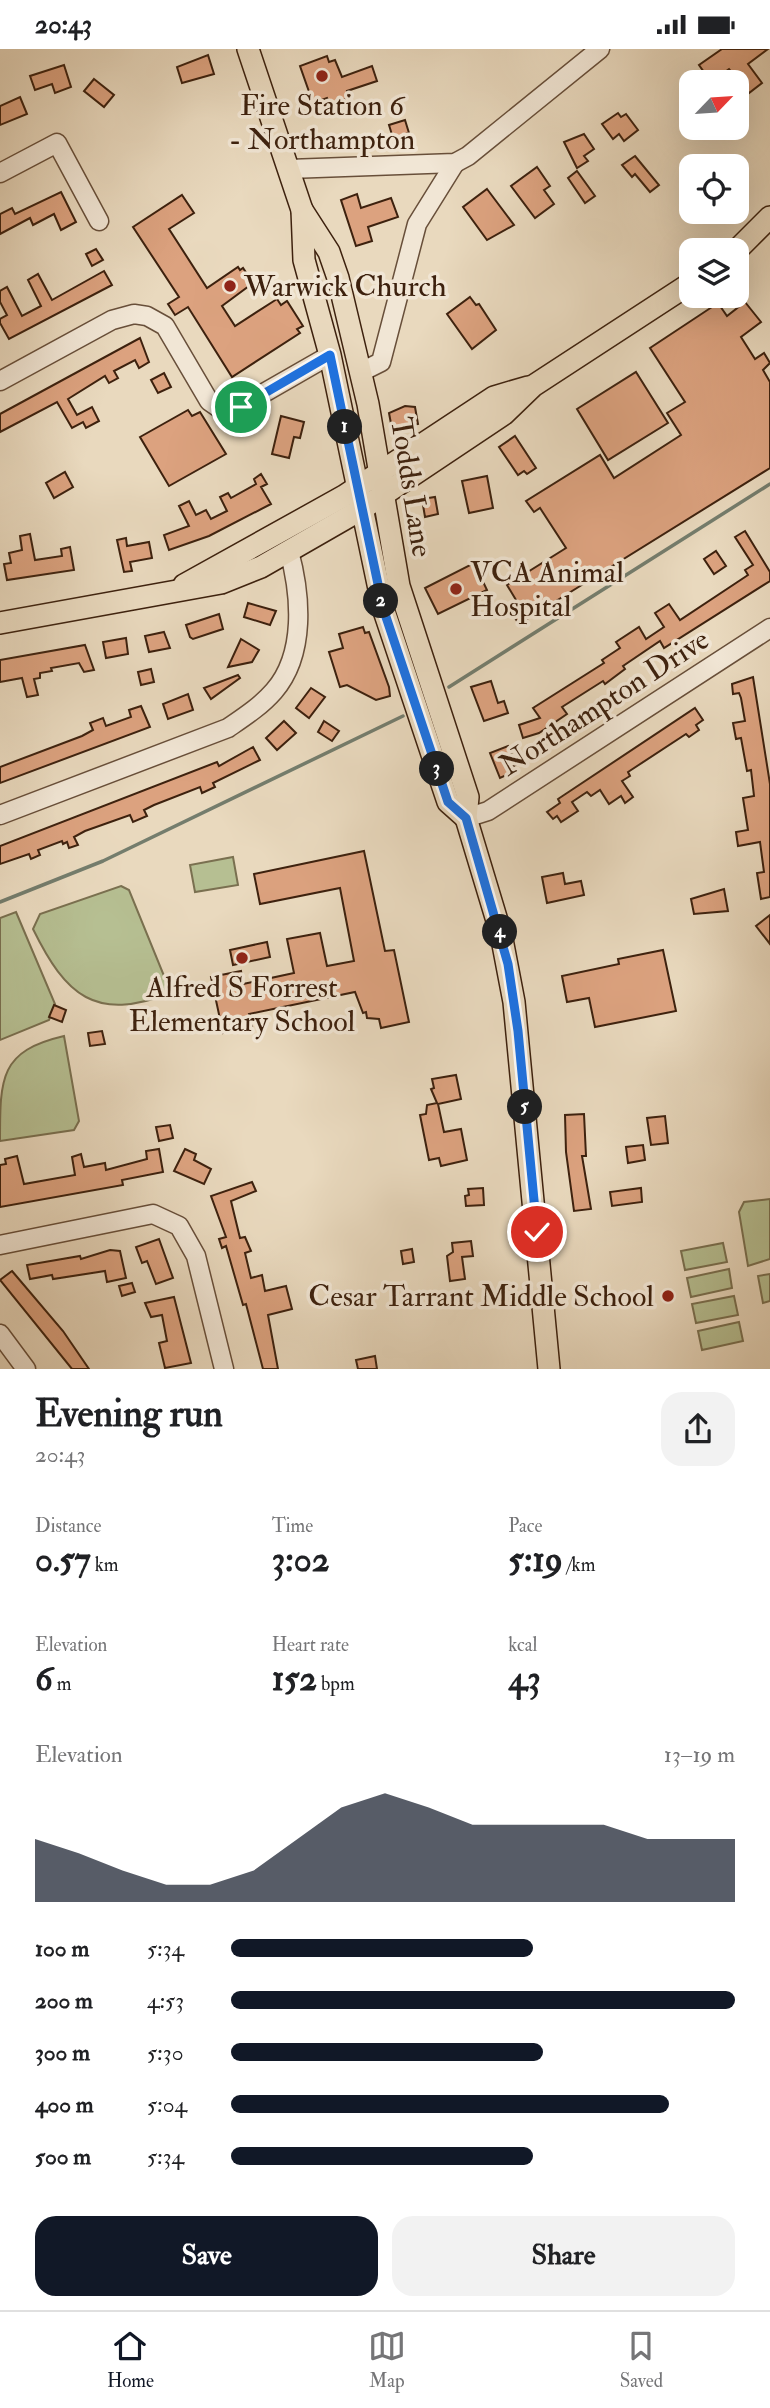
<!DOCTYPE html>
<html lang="en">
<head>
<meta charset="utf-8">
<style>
  :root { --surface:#fff; --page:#f2f2f2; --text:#202124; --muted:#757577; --line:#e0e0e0; --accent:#111827 }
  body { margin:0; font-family:"IM FELL Double Pica",serif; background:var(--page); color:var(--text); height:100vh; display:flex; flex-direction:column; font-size:26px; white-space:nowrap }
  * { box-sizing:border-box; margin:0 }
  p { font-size:23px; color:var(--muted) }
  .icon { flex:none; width:38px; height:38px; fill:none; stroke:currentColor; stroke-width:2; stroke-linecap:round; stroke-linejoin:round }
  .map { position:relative; height:1320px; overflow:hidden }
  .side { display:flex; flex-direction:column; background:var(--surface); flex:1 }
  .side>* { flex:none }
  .needle { width:46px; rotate:65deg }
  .tools { position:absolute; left:679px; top:21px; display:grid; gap:14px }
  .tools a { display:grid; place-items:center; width:70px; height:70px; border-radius:14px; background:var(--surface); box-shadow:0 7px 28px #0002; font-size:35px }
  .pin { position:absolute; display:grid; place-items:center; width:60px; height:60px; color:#fff; margin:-30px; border:4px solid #fff; border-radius:50%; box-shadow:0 2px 7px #0007 }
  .km { position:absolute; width:35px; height:35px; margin:-18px; border-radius:50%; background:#222; color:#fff; font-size:19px; line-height:35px; text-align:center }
  .round { display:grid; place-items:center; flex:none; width:74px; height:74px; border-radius:21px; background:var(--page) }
  .head { display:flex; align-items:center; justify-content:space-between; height:119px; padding:0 35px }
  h1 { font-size:38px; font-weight:700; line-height:52px }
  .stats { display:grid; grid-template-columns:repeat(3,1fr); gap:10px; height:119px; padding:7px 35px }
  .stats div { display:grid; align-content:center }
  .stats b { font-size:35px; font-weight:700 }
  .stats small { font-size:19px; font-weight:400 }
  .stats p { font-size:19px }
  .chart { height:196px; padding:14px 35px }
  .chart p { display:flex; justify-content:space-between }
  .chart svg { width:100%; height:126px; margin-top:7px; fill:var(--accent); opacity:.7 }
  .button { display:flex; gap:14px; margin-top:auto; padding:14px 35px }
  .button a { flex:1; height:80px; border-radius:21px; background:var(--accent); color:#fff; font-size:28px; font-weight:700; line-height:80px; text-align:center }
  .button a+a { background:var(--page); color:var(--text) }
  ul { padding:0 35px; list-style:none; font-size:23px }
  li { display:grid; grid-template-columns:112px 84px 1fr; align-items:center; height:52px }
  li i { height:18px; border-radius:9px; background:var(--accent) }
  .status { display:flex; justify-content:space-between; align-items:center; height:49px; padding:0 35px; background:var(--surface); direction:ltr }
  .status svg { height:19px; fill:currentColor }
  .dock { display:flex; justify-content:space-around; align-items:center; height:98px; border-top:2px solid var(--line); background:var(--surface); font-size:19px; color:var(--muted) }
  .dock a { display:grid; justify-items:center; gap:4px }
  .dock .active { color:var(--accent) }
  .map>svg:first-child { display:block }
  .green { fill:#b6bf92; stroke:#7a7050; stroke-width:2 }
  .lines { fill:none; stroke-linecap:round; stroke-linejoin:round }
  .stream { stroke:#747d6d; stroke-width:3.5 }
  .building { fill:#dca27f; stroke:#3d210e; stroke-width:2 }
  .minor-casing { stroke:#684f3a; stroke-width:21 }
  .major-casing { stroke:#3d210e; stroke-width:24 }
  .minor { stroke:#f1e6d5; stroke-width:18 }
  .major { stroke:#e9d9be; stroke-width:21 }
  .route-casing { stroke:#fff; stroke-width:14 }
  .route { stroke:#1a73e8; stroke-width:9 }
  .poi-dot { fill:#8f2418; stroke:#f1e6d5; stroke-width:2.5 }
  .labels { text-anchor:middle; stroke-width:7; stroke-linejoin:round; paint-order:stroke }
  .poi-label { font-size:30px; fill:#3d210e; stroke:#f1e6d5 }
  .street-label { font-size:30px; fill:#3d210e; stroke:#f1e6d5 }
</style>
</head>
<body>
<div class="status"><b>20:43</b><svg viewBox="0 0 49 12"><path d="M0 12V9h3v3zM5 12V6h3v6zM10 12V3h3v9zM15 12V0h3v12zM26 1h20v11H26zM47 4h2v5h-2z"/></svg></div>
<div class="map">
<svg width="770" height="1320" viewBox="0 0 770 1320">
  <rect width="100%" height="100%" fill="#e9d9be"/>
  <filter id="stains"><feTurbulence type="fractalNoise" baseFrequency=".00286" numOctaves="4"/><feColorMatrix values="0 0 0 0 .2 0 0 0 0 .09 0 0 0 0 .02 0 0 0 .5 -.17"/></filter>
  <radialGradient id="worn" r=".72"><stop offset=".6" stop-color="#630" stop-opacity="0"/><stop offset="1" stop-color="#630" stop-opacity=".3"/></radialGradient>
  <g class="green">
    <path d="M 233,808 L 238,836 L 195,843 L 190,816 Z"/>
    <path d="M 121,837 L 129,841 L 171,944 C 95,973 66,947 33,880 L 40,865 Z"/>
    <path d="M 16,863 L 55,955 L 49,971 L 0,991 L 0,869 Z"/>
    <path d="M 64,987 L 79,1072 L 74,1081 L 0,1092 C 0,1028 0,1002 64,987 Z"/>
    <path d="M 770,1150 L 770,1210 L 748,1217 L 739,1163 L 744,1153 Z"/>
    <path d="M 723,1194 L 727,1213 L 685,1221 L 681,1202 Z"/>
    <path d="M 729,1220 L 732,1239 L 691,1248 L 687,1229 Z"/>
    <path d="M 770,1225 L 770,1252 L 763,1254 L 758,1227 Z"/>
    <path d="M 734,1247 L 738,1266 L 696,1274 L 692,1255 Z"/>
    <path d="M 739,1273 L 743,1292 L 702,1301 L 698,1282 Z"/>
  </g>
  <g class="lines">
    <g class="stream">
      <path d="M 449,638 L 770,435"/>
      <path d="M 0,853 L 103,812 L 403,667"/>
    </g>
  </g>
  <g class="building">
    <path d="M 722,0 L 768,0 L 748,15 L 762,34 L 749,44 L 729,20 L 711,33 L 699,16 Z"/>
    <path d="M 208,6 L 214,25 L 182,34 L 177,18 Z"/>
    <path d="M 327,7 L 329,13 L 335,11 L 342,28 L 372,17 L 377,32 L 347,42 L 349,49 L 330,56 L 327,49 L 313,54 L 300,17 Z"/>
    <path d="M 64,16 L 71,38 L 55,44 L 52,35 L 35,41 L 30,27 Z"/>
    <path d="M 94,30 L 114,46 L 104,58 L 84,42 Z"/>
    <path d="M 20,48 L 27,65 L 0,76 L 0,57 Z"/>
    <path d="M 618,64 L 621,68 L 626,65 L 638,81 L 624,92 L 619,85 L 613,90 L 602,75 Z"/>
    <path d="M 405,71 L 409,84 L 393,89 L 389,76 Z"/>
    <path d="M 584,85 L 594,100 L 584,107 L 588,112 L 577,119 L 564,93 Z"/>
    <path d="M 635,107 L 659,136 L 650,143 L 635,125 L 632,128 L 622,116 Z"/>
    <path d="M 537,118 L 550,137 L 544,141 L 554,155 L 535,169 L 511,137 Z"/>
    <path d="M 577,122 L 595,147 L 585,154 L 568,129 Z"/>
    <path d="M 487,140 L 514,176 L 487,191 L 463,158 Z"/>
    <path d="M 61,143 L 76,173 L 61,181 L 54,165 L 33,176 L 30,169 L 0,185 L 0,165 L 12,159 L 15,165 Z"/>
    <path d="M 357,145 L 361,159 L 391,149 L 398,168 L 368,178 L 372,192 L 356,197 L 341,151 Z"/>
    <path d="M 182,146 L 194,164 L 169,180 L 207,239 L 238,218 L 240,221 L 243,219 L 253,234 L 222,257 L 235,277 L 277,250 L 281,256 L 287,252 L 303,277 L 297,280 L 300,284 L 232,328 L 188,258 L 175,266 L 168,255 L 179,248 L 133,178 Z"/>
    <path d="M 96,200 L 103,211 L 92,217 L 86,205 Z"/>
    <path d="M 104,222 L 112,236 L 9,290 L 0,274 L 0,270 L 7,266 L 0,253 L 0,242 L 7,238 L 22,267 L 41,257 L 28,231 L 38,225 L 52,251 Z"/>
    <path d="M 470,248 L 476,256 L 479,255 L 496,281 L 472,300 L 447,265 Z"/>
    <path d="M 745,253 L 761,273 L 741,288 L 755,310 L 764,304 L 770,314 L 763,321 L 770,333 L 770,419 L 519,575 L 513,566 L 522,561 L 507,536 L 566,499 L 540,459 L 534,463 L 526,452 L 600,406 L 614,429 L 681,386 L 667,364 L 685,353 L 650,299 L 718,254 L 727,267 Z"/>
    <path d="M 140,289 L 149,313 L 139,319 L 135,311 L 114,322 L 118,329 L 109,334 L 105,327 L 68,350 L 77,366 L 92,358 L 99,372 L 86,379 L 83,373 L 72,379 L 57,353 L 0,383 L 0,365 Z"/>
    <path d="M 636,323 L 668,374 L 608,411 L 577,360 Z"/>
    <path d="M 164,324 L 171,338 L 158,344 L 151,331 Z"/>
    <path d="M 405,357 L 415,358 L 418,375 L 392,380 L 389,364 Z"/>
    <path d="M 188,361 L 192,367 L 200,363 L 226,405 L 169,437 L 140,388 Z"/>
    <path d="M 281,367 L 304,373 L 300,389 L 294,388 L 289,409 L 272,405 Z"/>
    <path d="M 515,387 L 536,419 L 527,425 L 524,422 L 518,426 L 499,398 Z"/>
    <path d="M 65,423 L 73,438 L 54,449 L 46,434 Z"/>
    <path d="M 261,425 L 267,435 L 261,438 L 271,455 L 209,487 L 169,501 L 164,486 L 189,477 L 179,457 L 189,452 L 196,466 L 206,461 L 211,470 L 227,462 L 220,448 L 228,444 L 231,449 L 256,435 L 254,430 Z"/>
    <path d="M 487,427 L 493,459 L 469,464 L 462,432 Z"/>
    <path d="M 435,448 L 438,465 L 425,468 L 422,450 Z"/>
    <path d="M 745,482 L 770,523 L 770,532 L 664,599 L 660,592 L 623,617 L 625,620 L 605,635 L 603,632 L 562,658 L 567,665 L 539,684 L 523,689 L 519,676 L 540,669 L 533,659 L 604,614 L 602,611 L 620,599 L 616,593 L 639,578 L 646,590 L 664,578 L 655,564 L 669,555 L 680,571 L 748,526 L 745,521 L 753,516 L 735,488 Z"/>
    <path d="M 30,485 L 35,511 L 62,507 L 61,500 L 70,498 L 74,521 L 7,531 L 4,515 L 11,514 L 9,504 L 22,501 L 20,487 Z"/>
    <path d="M 126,489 L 127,497 L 149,493 L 152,509 L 130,513 L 132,522 L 124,523 L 117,491 Z"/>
    <path d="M 716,502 L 726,517 L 714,525 L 704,510 Z"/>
    <path d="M 474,514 L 487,541 L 438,565 L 425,539 Z"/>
    <path d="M 248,554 L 276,562 L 270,576 L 244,568 Z"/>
    <path d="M 219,565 L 223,580 L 193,590 L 190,588 L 186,576 Z"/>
    <path d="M 363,578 L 365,584 L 369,583 L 389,638 L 390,647 L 376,651 L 347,636 L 340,638 L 329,603 L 343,599 L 339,585 Z"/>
    <path d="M 164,583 L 170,599 L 149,603 L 145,587 Z"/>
    <path d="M 126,589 L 128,605 L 106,609 L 103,593 Z"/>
    <path d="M 241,590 L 259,601 L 252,613 L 228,618 Z"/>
    <path d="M 85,596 L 94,621 L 84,623 L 79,614 L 51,619 L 52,622 L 40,624 L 40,629 L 34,630 L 38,646 L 27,648 L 22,629 L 0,633 L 0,611 Z"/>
    <path d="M 151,620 L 154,633 L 141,636 L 138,623 Z"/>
    <path d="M 238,626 L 240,629 L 211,650 L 204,639 Z"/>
    <path d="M 753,628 L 770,735 L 770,848 L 761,850 L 757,824 L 764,823 L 760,793 L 738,797 L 736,783 L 748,781 L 743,749 L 754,747 L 751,721 L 747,722 L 741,689 L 736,690 L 733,674 L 745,672 L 741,649 L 739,644 L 733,645 L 732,635 Z"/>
    <path d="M 491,632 L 498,654 L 504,652 L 508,664 L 484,672 L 471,638 Z"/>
    <path d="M 311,639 L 325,648 L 309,669 L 296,659 Z"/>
    <path d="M 188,645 L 193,661 L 168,670 L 163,655 Z"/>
    <path d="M 141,657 L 150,678 L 0,734 L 0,718 L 82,687 L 93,681 L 90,674 L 103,669 L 106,677 L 131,668 L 129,661 Z"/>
    <path d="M 695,659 L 703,671 L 696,676 L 699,681 L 689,688 L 686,685 L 628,723 L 630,727 L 622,732 L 633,748 L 625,754 L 621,747 L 609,755 L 600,741 L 591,747 L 587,743 L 572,753 L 578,762 L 561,773 L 557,767 L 553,770 L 547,763 L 560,754 L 558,750 Z"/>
    <path d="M 284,672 L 296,684 L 277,701 L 266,689 Z"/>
    <path d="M 324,672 L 339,682 L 332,692 L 318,683 Z"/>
    <path d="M 508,697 L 516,716 L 511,718 L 513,723 L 500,729 L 490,704 Z"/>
    <path d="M 253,698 L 260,711 L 213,734 L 215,738 L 202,744 L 200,738 L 154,756 L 144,761 L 147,767 L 133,773 L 130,766 L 85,782 L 74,788 L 78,796 L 69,799 L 67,793 L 63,795 L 62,792 L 38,801 L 40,806 L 31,810 L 29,805 L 0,815 L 0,797 L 217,713 L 219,717 Z"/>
    <path d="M 364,802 L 385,902 L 394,901 L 409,973 L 381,979 L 379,970 L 367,969 L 366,963 L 363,964 L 355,943 L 249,965 L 252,977 L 223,984 L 211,928 L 241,922 L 243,935 L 294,924 L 287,890 L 320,884 L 327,917 L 354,912 L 340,839 L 260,855 L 254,825 Z"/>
    <path d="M 563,824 L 565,835 L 581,832 L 584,846 L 547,854 L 542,828 Z"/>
    <path d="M 724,840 L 728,862 L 694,865 L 691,850 Z"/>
    <path d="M 770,866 L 770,895 L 756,877 Z"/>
    <path d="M 267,893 L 270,908 L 233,916 L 230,901 Z"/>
    <path d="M 663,901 L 676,962 L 595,978 L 589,949 L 567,953 L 562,927 L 619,915 L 618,910 Z"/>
    <path d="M 54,956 L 66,961 L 62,973 L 49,968 Z"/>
    <path d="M 102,982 L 105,995 L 90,997 L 88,984 Z"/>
    <path d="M 456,1026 L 461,1050 L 438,1055 L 444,1083 L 461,1080 L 467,1111 L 441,1117 L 439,1109 L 429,1111 L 420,1066 L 426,1065 L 427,1056 L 437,1054 L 431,1040 L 434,1039 L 432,1030 Z"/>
    <path d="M 584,1065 L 586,1107 L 582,1107 L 591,1160 L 574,1162 L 566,1103 L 565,1066 Z"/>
    <path d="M 665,1067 L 668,1094 L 651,1096 L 647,1069 Z"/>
    <path d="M 170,1076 L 173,1089 L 159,1092 L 156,1078 Z"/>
    <path d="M 643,1096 L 645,1111 L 628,1114 L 626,1098 Z"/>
    <path d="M 159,1100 L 163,1123 L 122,1131 L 123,1136 L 0,1158 L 0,1116 L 6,1115 L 5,1110 L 17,1107 L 24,1135 L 75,1126 L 72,1108 L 81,1105 L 84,1118 L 105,1114 L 106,1121 L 147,1110 L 146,1102 Z"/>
    <path d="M 185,1100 L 196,1105 L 194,1111 L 211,1120 L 204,1135 L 174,1122 Z"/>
    <path d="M 252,1133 L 256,1142 L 231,1152 L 240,1189 L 245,1188 L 251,1202 L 245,1204 L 251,1229 L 262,1226 L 265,1242 L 286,1237 L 292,1260 L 268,1266 L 278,1320 L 263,1320 L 246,1255 L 243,1256 L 226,1197 L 222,1199 L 219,1190 L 226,1188 L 211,1147 Z"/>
    <path d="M 483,1139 L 484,1156 L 466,1157 L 465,1147 L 469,1146 L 468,1140 Z"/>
    <path d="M 641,1139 L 642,1153 L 612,1157 L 610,1143 Z"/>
    <path d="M 159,1190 L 173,1229 L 156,1235 L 147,1212 L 142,1214 L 136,1198 Z"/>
    <path d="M 471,1192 L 473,1207 L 462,1208 L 465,1230 L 450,1232 L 447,1207 L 453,1203 L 452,1194 Z"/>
    <path d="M 412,1200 L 414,1213 L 403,1215 L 401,1202 Z"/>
    <path d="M 110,1201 L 120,1202 L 126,1229 L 107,1233 L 105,1222 L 53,1230 L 52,1226 L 30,1230 L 27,1216 L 80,1207 L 81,1210 Z"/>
    <path d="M 12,1222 L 63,1282 L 89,1320 L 72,1320 L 0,1231 Z"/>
    <path d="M 132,1234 L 135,1243 L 122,1247 L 119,1237 Z"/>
    <path d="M 174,1248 L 191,1314 L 165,1319 L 159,1294 L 167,1292 L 162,1266 L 151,1268 L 145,1254 Z"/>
    <path d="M 375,1307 L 377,1320 L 358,1320 L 356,1311 Z"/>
  </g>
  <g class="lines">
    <defs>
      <g id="minor">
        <path d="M 289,120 L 455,114 L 468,107 L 600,0"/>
        <path d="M 0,124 L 57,94 L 99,172"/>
        <path d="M 361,323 L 381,313 L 417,175 L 455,114"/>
        <path d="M 0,332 L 112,271 L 134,265 L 147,267 L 165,277 L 209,352 L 222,361 L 241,357 L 330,306"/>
        <path d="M 0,766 L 228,679 C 244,668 261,657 274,642 C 306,605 301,546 289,502"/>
        <path d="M 466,769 L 488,762 L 770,579"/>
        <path d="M 0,1196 L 153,1165 L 179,1177 L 196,1207 L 224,1320"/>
        <path d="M 0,1285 L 26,1320"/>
      </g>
      <g id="major">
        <path d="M 248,0 L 302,161 L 304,211 L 330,306 L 383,559 L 448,753 L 466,769"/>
        <path d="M 302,161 L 329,203 L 338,229 L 368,355 L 399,537 L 468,748 L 466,769 L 501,885 L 514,953 L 549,1320"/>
        <path d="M 737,201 L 770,168"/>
        <path d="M 184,536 L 344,447 L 494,348 L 528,338"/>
        <path d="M 0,574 L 221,534 L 261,518 L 362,460 L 504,365 L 533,337 L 691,234"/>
      </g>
    </defs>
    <use href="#minor" class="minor-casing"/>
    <use href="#major" class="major-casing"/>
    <use href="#minor" class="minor"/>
    <use href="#major" class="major"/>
  </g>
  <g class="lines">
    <defs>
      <path id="route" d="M 241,358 L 330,306 L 383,559 L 448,753 L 466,769 L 508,915 L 518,982 L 537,1183"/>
    </defs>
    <use href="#route" class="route-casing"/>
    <use href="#route" class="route"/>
  </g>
  <g class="poi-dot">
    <circle cx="322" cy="27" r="7"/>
    <circle cx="230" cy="237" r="7"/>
    <circle cx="456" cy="540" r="7"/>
    <circle cx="242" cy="909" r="7"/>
    <circle cx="668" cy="1247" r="7"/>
  </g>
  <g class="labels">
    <g class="poi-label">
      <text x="322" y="66">Fire Station 6<tspan x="322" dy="34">- Northampton</tspan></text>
      <text x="244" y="247" text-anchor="start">Warwick Church</text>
      <text x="470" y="533" text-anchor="start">VCA Animal<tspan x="470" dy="34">Hospital</tspan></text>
      <text x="242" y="948">Alfred S Forrest<tspan x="242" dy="34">Elementary School</tspan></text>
      <text x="654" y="1257" text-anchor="end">Cesar Tarrant Middle School</text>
    </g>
    <g class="street-label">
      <text transform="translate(412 438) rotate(81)" y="10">Todds Lane</text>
      <text transform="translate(604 653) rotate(-33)" y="10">Northampton Drive</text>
    </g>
  </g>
  <rect width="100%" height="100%" filter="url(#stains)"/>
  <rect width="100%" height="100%" fill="url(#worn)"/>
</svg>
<div class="tools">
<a><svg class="needle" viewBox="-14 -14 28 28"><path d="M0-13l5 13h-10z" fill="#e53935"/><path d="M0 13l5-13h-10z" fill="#757577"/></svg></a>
<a><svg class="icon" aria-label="locate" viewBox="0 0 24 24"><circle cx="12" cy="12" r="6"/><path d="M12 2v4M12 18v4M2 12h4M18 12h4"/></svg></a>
<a><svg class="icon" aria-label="layers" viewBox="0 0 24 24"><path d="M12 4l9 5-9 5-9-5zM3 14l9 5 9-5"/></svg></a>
</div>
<div class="pin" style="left:241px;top:358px;background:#1e9e55"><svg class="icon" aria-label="arrive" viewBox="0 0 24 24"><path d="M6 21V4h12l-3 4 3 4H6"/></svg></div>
<div class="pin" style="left:537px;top:1183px;background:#d93025"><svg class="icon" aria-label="check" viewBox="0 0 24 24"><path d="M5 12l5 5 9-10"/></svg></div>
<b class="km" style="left:345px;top:378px">1</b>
<b class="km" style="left:381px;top:552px">2</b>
<b class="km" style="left:437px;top:720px">3</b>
<b class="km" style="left:500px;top:883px">4</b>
<b class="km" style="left:525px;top:1058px">5</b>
</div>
<section class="side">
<div class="head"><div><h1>Evening run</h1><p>20:43</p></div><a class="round"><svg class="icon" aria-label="share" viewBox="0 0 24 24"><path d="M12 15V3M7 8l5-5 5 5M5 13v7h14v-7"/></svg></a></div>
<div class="stats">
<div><p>Distance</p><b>0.57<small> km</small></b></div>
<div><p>Time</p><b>3:02</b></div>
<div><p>Pace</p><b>5:19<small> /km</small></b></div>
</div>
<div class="stats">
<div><p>Elevation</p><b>6<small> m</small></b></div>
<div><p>Heart rate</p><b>152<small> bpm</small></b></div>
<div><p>kcal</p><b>43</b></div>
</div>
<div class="chart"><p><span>Elevation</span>13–19 m</p>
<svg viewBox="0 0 160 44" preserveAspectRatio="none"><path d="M0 44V22L10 27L20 33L30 38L40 38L50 33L60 22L70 11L80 6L90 11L100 17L110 17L120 17L130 17L140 22L150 22L160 22V44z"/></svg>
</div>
<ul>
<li><b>100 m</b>5:34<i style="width:60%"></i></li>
<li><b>200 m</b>4:53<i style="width:100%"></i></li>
<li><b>300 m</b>5:30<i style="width:62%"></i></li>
<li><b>400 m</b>5:04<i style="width:87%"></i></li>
<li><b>500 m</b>5:34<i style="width:60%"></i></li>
</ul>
<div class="button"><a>Save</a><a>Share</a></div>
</section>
<nav class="dock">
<a class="active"><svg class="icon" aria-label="home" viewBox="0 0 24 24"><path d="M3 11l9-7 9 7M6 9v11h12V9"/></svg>Home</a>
<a><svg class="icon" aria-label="map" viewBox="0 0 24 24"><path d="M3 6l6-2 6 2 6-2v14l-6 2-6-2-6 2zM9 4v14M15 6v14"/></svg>Map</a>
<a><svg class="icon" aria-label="saved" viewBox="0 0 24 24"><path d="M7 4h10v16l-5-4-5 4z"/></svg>Saved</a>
</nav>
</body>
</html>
